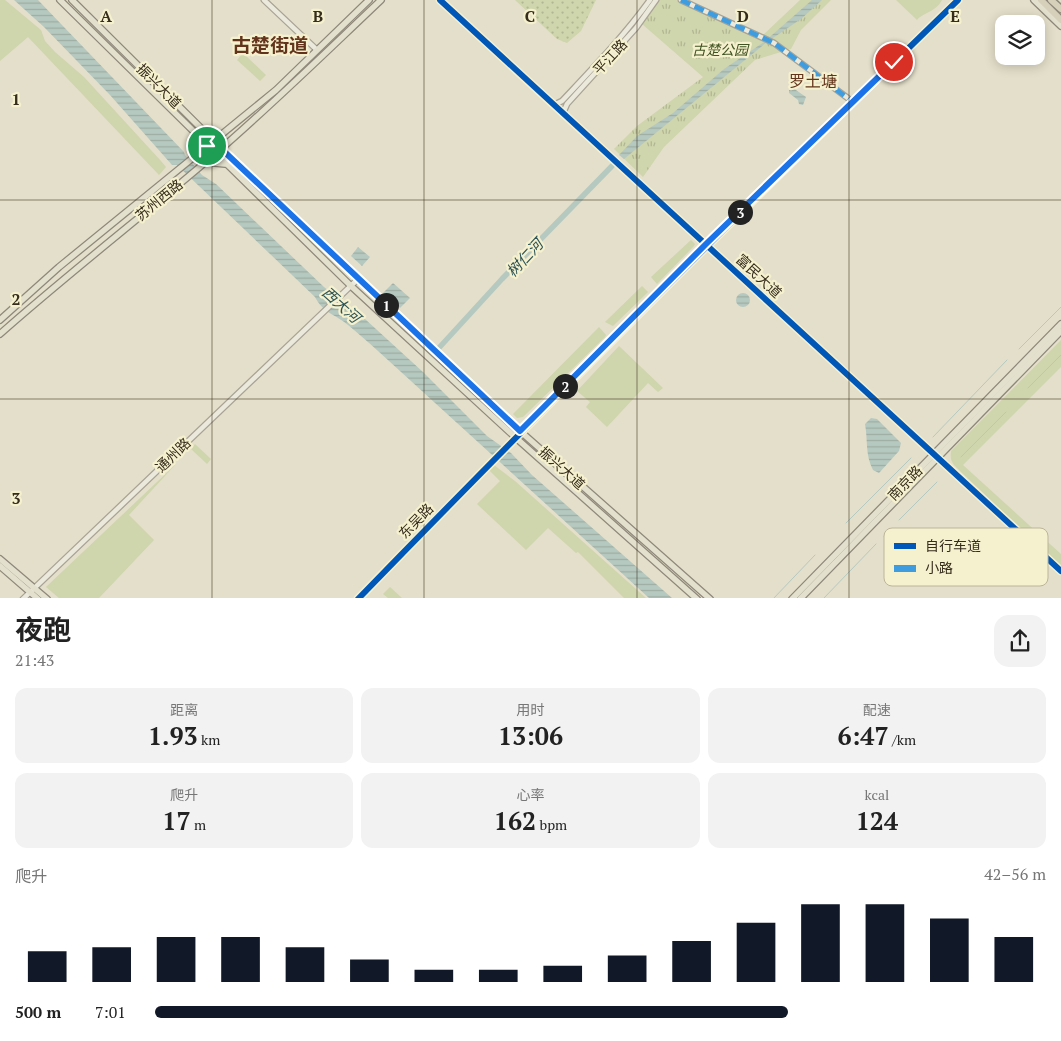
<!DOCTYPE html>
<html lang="zh">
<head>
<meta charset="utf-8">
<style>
  :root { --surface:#fff; --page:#f2f2f2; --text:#222; --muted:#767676; --accent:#111827 }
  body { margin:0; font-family:"PT Serif","Noto Sans SC",serif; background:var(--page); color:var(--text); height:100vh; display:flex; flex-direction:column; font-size:19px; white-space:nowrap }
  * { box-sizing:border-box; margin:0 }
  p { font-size:16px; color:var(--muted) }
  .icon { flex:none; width:28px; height:28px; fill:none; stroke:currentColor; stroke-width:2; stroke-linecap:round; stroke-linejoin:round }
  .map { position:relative; height:598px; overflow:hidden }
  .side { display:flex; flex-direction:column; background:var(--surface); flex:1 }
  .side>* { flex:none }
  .fabs { position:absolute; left:995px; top:15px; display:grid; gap:10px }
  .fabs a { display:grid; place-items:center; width:50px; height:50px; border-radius:10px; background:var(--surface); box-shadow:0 2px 12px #0003; font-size:25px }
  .pin { position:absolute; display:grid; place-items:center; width:42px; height:42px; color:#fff; margin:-21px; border:2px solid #fff; border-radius:50%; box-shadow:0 1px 5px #0007 }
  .km { position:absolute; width:25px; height:25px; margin:-12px; border-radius:50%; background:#222; color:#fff; font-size:14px; line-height:25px; text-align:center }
  .round { display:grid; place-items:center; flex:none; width:52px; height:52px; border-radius:15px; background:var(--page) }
  .head { display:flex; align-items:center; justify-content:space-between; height:85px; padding:0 15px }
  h1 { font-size:28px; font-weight:700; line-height:38px }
  .figures { display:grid; grid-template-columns:repeat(3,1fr); gap:8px; height:85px; padding:5px 15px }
  .figures div { display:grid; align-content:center; border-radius:12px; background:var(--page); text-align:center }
  .figures b { font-size:25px; font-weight:700 }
  .figures small { font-size:14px; font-weight:400 }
  .figures p { font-size:14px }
  .chart { height:140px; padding:10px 15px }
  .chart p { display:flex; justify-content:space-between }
  .chart svg { width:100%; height:90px; margin-top:5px; stroke:var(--accent); stroke-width:6 }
  ul { padding:0 15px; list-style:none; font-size:16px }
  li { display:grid; grid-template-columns:80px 60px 1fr; align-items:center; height:38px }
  li i { height:12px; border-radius:6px; background:var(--accent) }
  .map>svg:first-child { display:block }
  .grass { fill:#cfd5ac }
  .park { fill:url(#park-tufts) }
  .garden { fill:url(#garden-dots) }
  .water { fill:url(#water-rules) }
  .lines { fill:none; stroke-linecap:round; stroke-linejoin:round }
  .stream { stroke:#b6c9c0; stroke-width:1 }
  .river { stroke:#b6c9c0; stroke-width:5.5 }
  .minor-casing { stroke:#a8a394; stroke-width:7 }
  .major-casing { stroke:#8e887a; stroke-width:8 }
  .highway-casing { stroke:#8e887a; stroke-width:9 }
  .minor { stroke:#ebe8dc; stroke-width:4.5 }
  .major { stroke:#e3e0cd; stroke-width:5.5 }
  .highway { stroke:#d6d0bb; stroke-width:6 }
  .quiet { stroke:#3e9cdf; stroke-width:5; stroke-dasharray:10 5; stroke-linecap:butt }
  .cycleway-casing { stroke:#f5f0ce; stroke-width:9 }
  .cycleway { stroke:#0057b8; stroke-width:6 }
  .route-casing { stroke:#fff; stroke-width:10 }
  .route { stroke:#1a73e8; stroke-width:6 }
  .grid { fill:none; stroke:#362c1c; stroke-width:1; stroke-opacity:0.55 }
  .labels { text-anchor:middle; stroke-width:4.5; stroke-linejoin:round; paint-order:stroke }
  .park-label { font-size:14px; font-style:italic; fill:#405322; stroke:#f5f0ce }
  .street-label { font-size:14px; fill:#362c1c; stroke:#f5f0ce }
  .water-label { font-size:15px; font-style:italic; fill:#2b5356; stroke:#f5f0ce }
  .quarter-label { font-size:16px; fill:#63341b; stroke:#f5f0ce }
  .district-label { font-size:19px; font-weight:bold; fill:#63341b; stroke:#f5f0ce }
  .key { fill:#f5f0ce; stroke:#bcb599; stroke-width:1 }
  .key-label { font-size:14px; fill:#362c1c }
  .grid-label { font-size:16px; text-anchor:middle; font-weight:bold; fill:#362c1c; stroke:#f5f0ce; stroke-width:4.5; stroke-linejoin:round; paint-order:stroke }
</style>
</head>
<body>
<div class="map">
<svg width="1061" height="599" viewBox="0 0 1061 599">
  <defs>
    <pattern id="park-tufts" width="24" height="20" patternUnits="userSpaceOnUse" patternTransform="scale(1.25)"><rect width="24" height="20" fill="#cfd5ac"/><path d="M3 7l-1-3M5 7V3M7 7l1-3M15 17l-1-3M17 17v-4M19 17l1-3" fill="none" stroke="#b2b793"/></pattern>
    <pattern id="garden-dots" width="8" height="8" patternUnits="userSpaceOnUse" patternTransform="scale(1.25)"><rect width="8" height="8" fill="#cfd5ac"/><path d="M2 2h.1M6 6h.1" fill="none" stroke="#b2b793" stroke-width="1.8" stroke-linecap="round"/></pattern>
    <pattern id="water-rules" width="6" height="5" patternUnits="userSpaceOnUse" patternTransform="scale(1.25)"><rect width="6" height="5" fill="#b6c9c0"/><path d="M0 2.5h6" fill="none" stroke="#9dada4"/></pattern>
  </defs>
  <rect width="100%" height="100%" fill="#e4dfca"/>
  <g class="grass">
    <path d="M 0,0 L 5,0 L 41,30 L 45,41 L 55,52 L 84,77 L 161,161 L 166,167 L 159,175 L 28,37 L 0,61 Z"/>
    <path d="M 896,0 L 942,0 C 936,12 924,12 917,20 Z"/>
    <path d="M 243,53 L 266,75 L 260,81 L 237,60 Z"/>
    <path d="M 691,240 L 695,244 L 694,246 L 657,284 L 651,277 Z"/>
    <path d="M 642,286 L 648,292 L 613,326 L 605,322 Z"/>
    <path d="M 599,327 L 606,335 L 605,337 L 523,417 L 517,418 L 513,414 Z"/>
    <path d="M 1061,340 L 1061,367 L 963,465 L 1061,554 L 1061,567 L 957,468 C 951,462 950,459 951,451 Z"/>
    <path d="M 619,346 L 663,388 L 658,392 L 648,383 L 607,427 L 586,407 L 590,402 L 577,391 Z"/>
    <path d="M 195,444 L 211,459 L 207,464 L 191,449 Z"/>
    <path d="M 176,464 L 129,515 L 154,540 L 99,598 L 59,598 L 46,587 Z"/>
    <path d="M 494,465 L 515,481 L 646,598 L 624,598 L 578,552 L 576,553 L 548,528 L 526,550 L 477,504 L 500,481 L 489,470 Z"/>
    <path d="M 390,587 L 402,598 L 388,598 L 383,594 Z"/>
  </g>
  <path class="park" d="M 658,0 L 676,0 L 761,37 L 800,0 L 831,0 L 801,30 L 791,49 L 755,60 L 664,147 L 643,177 L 614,149 L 637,126 L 703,77 L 642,24 Z"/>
  <path class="garden" d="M 515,0 L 596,0 L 581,31 L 567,43 L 557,39 Z"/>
  <g class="water">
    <path d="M 14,0 L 38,0 L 184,152 L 185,155 L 202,175 L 216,184 L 324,287 L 365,319 L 423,372 L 487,436 L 511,453 L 532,475 L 672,598 L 649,598 L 378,351 C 368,342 358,333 348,325 C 335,314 323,313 315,297 L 177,165 L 172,165 L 110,95 L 44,27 Z"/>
    <path d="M 812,0 L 822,0 L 801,19 L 767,42 L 624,159 L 619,155 L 637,136 L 673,113 L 724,69 L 764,42 Z"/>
    <path d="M 793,88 L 806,97 L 803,105 L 799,104 L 798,100 L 789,93 L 789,90 Z"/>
    <path d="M 358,247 L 370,257 L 362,266 L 351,256 Z"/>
    <path d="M 393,283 L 410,298 L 400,308 L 383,293 Z"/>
    <circle cx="743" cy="300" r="7"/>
    <path d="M 871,418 L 877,419 L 901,443 L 899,451 L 879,473 L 873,470 C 865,455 868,440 865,424 Z"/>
  </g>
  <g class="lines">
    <g class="stream">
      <path d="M 1019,349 L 1061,307"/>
      <path d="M 1028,388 L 1061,355"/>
      <path d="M 933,437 L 1007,360"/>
      <path d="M 961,457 L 1006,412"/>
      <path d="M 899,520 L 937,482"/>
      <path d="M 846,523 L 911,458"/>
      <path d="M 884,536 L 890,530"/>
      <path d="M 773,599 L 815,555"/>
      <path d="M 823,599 L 876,544"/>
    </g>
    <path class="river" d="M 437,350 L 502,279 L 612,166"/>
    <defs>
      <g id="minor">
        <path d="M 264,0 L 317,50"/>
        <path d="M 440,0 L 1061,571"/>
        <path d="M 681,0 L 774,43 L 853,102"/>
        <path d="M 554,105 L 562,101 C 593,68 624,36 650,0"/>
        <path d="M 563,113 L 567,104 L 636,28 L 656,0"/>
        <path d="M 23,599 L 358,279"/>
        <path d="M 358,599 C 555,396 755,197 958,0"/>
      </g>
      <g id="major">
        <path d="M 60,0 L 351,286 L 515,437 L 697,599"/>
        <path d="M 72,0 L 221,148 L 520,431 L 710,599"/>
        <path d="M 1034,0 L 1061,26"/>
        <path d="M 205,162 L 225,164"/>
        <path d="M 0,320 L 59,267 L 276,90 L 369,0"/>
        <path d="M 0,334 C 70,272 144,215 215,154 C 272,105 326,52 381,0"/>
        <path d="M 0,559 L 47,599"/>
        <path d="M 0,566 L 38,599"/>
        <path d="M 792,599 L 1061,324"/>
        <path d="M 800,599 L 1061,331"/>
      </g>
      <g id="highway">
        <path d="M 1041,0 L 1061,20"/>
        <path d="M 1051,0 L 1061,9"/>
      </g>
    </defs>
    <use href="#minor" class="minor-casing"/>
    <use href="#major" class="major-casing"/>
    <use href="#highway" class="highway-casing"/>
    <use href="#minor" class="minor"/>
    <use href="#major" class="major"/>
    <use href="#highway" class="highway"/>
    <path class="quiet" d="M 681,0 L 774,43 L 853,102"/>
    <defs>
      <g id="cycleway">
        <path d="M 440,0 L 1061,571"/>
        <path d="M 358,599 C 555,396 755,197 958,0"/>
      </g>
    </defs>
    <use href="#cycleway" class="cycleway-casing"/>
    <use href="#cycleway" class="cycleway"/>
  </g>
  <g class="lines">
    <defs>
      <path id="route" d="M 207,146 L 213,141 L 520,431 L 706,244 L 894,62"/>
    </defs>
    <use href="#route" class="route-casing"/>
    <use href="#route" class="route"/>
  </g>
  <path class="grid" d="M 212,0 L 212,599M 424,0 L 424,599M 637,0 L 637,599M 849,0 L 849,599M 0,200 L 1061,200M 0,399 L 1061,399"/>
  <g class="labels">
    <g class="park-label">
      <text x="720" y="55">古楚公园</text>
    </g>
    <g class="street-label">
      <text transform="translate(610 57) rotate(-47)" y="5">平江路</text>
      <text transform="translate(159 86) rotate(45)" y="5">振兴大道</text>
      <text transform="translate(159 200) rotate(-39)" y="5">苏州西路</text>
      <text transform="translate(759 276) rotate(43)" y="5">富民大道</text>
      <text transform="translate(173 455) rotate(-44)" y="5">通州路</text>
      <text transform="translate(562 468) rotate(42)" y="5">振兴大道</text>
      <text transform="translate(905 483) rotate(-46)" y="5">南京路</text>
      <text transform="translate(416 521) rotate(-46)" y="5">东吴路</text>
    </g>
    <g class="water-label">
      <text transform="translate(525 258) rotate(-47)" y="5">树仁河</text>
      <text transform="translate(341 305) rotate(42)" y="5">西大河</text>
    </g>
    <g class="quarter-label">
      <text x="813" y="87">罗土塘</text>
    </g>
    <g class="district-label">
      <text x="270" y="52">古楚街道</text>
    </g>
  </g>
  <rect x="884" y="528" width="164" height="58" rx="8" class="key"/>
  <rect x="894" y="543" width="22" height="6" fill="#0057b8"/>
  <rect x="894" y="565" width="22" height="7" fill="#3e9cdf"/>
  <g class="key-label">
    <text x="925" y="551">自行车道</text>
    <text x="925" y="573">小路</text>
  </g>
  <g class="grid-label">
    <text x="106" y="22">A</text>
    <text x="318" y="22">B</text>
    <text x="530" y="22">C</text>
    <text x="743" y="22">D</text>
    <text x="955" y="22">E</text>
    <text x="16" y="105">1</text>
    <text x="16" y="305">2</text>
    <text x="16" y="504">3</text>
  </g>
</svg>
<div class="fabs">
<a><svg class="icon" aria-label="layers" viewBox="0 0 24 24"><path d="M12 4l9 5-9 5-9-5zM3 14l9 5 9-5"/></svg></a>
</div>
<div class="pin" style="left:207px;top:146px;background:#1e9e55"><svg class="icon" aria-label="arrive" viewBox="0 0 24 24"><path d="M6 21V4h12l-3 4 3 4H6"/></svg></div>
<div class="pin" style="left:894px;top:62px;background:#d93025"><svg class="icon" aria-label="check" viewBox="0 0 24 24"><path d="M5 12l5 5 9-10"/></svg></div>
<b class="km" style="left:386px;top:305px">1</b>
<b class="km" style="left:565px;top:386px">2</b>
<b class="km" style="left:740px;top:212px">3</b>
</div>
<section class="side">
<div class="head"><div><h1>夜跑</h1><p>21:43</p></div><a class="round"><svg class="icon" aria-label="share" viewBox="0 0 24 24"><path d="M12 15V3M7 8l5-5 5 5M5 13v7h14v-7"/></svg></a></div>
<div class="figures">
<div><p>距离</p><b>1.93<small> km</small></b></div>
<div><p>用时</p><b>13:06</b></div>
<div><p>配速</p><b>6:47<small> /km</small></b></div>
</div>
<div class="figures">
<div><p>爬升</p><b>17<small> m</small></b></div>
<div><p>心率</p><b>162<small> bpm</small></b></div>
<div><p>kcal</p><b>124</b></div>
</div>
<div class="chart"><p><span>爬升</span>42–56 m</p>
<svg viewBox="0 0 160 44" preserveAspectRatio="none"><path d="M5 44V29M15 44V27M25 44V22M35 44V22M45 44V27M55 44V33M65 44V38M75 44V38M85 44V36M95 44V31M105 44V24M115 44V15M125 44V6M135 44V6M145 44V13M155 44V22"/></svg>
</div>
<ul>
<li><b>500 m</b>7:01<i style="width:71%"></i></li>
</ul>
</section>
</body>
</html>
